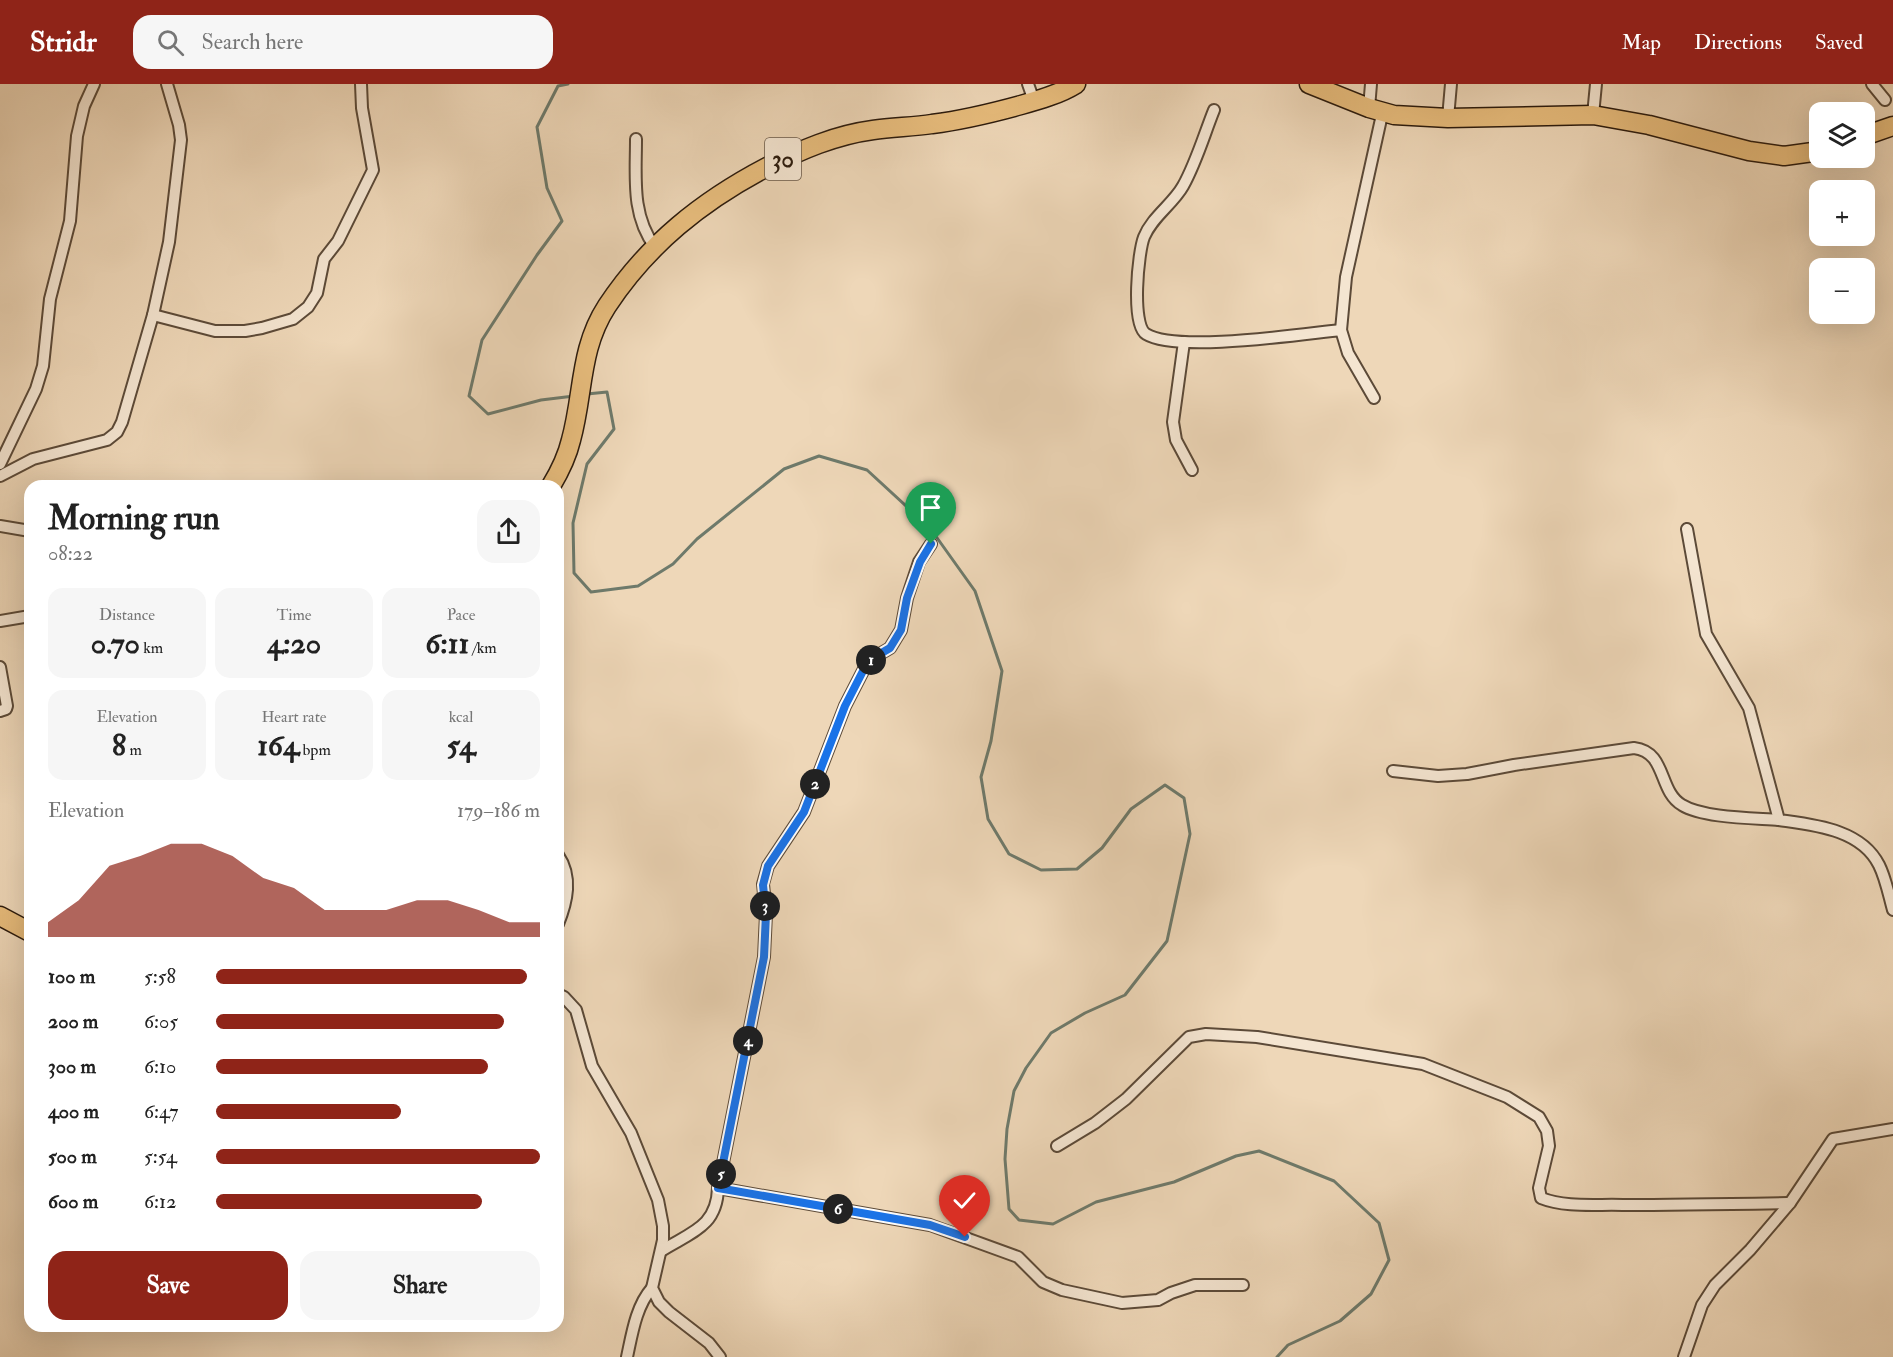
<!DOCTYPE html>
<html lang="en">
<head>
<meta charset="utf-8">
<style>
  :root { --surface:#fff; --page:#f6f6f6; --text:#222; --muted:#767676; --accent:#8f2418 }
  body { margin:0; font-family:"IM FELL Double Pica",serif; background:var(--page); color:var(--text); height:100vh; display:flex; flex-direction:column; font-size:22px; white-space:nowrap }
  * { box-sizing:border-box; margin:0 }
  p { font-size:20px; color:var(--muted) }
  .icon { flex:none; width:33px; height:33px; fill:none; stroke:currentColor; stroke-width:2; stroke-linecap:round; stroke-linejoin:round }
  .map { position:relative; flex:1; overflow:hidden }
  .details { position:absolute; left:24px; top:396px; width:540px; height:852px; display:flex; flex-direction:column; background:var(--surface); border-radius:18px; box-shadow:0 6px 24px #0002 }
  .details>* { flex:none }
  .tools { position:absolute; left:1809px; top:18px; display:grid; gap:12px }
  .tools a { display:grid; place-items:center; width:66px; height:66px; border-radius:12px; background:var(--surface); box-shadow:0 6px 24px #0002; font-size:30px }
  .pin { position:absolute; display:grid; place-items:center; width:51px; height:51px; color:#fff; margin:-62px -26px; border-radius:50% 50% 50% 0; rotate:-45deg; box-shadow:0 0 6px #0007 }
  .pin .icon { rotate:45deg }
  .km { position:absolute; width:30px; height:30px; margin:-15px; border-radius:50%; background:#222; color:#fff; font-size:16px; line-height:30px; text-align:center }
  .round { display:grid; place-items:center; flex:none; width:63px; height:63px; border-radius:18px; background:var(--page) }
  .headline { display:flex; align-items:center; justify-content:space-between; height:102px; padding:0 24px }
  h1 { font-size:33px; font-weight:700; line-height:45px }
  .metrics { display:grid; grid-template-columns:repeat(3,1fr); gap:9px; height:102px; padding:6px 24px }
  .metrics div { display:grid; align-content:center; border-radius:15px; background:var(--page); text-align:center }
  .metrics b { font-size:30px; font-weight:700 }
  .metrics small { font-size:16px; font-weight:400 }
  .metrics p { font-size:16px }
  .chart { height:168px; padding:12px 24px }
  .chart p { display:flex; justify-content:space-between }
  .chart svg { width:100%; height:108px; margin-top:6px; fill:var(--accent); opacity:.7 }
  .action { display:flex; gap:12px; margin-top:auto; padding:12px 24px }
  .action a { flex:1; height:69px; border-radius:18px; background:var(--accent); color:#fff; font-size:24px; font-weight:700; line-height:69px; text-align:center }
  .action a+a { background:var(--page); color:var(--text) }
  ul { padding:0 24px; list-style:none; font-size:20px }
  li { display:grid; grid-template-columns:96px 72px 1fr; align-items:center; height:45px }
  li i { height:15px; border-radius:8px; background:var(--accent) }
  header { display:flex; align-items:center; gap:36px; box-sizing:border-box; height:84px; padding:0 30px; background:var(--accent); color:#fff }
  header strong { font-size:28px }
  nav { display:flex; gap:33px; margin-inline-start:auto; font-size:21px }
  .search { width:420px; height:54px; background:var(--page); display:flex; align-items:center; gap:15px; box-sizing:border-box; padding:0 21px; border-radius:18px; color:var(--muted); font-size:22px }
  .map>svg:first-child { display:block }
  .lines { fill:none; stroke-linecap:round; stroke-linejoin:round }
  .stream { stroke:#6e7a6b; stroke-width:3 }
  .minor-casing { stroke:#5c4a38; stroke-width:14 }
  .trunk-casing { stroke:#2c1b0d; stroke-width:21 }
  .minor { stroke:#f4e5d1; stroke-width:10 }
  .trunk { stroke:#e7bc7c; stroke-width:18 }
  .route-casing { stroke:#fff; stroke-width:12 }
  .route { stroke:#1a73e8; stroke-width:8 }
  .labels { text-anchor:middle; stroke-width:5; stroke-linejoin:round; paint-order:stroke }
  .shield { fill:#f4e5d1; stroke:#685848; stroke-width:1.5 }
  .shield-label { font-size:24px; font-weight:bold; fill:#2c1b0d }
</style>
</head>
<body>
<header>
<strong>Stridr</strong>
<div class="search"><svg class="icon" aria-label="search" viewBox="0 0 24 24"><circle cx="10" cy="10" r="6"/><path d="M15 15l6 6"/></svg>Search here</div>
<nav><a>Map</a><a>Directions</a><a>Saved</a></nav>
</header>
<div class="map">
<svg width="1893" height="1273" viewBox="0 0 1893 1273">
  <rect width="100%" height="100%" fill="#eed7b8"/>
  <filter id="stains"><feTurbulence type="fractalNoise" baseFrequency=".00333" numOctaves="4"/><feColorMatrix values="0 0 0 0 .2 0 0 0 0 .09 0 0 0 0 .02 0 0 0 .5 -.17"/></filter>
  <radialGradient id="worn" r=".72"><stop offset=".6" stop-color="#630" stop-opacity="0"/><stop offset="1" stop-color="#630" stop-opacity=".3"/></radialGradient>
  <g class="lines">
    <g class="stream">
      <path d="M 568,0 L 558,2 L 537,43 L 547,104 L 562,137 L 537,171 L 482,256 L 469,312 L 488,330 L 541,316 L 574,312"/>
      <path d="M 587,310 L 607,308 L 614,345 L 587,380 L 573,439 L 574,489 L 591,508 L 638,502 L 673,480 L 697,455 L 784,385 L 819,372 L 867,386 L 930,444 L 975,507 L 1002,587 L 991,657 L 981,693 L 988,735 L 1009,770 L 1041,786 L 1077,785 L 1102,764 L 1131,725 L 1165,701 L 1184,714 L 1190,750 L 1167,857 L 1125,911 L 1085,929 L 1051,949 L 1026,984 L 1014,1007 L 1007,1045 L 1005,1075 L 1009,1125 L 1019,1136 L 1053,1140 L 1096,1118 L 1174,1098 L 1236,1072 L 1259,1067 L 1334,1097 L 1379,1139 L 1389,1176 L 1371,1210 L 1340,1237 L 1288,1261 L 1277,1273"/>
    </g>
    <defs>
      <g id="minor">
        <path d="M 1028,0 L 1034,17"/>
        <path d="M 1872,0 L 1885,16"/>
        <path d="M 1369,24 L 1371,0"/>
        <path d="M 1214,26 C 1204,51 1196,79 1183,102 C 1173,120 1152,133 1144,153 C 1138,168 1131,241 1146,250 C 1177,269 1301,250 1341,246"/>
        <path d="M 1593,31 L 1596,0"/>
        <path d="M 1448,34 L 1451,0"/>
        <path d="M 636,55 C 636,93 631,131 655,163"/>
        <path d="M 153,231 L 215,247 L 245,247 L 262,244 L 293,235 L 308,223 L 317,209 L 324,175 L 338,157 L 373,86 L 362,24 L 361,0"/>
        <path d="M 1184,258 L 1173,338 L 1176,356 L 1192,386"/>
        <path d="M 1374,314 L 1348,269 L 1341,246 L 1346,193 L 1383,26"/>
        <path d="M 0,380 L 36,305 L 43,282 L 50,215 L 70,137 L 77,52 L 84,22 L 94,0"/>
        <path d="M 0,392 L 33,375 L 107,356 L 117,348 L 122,338 L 153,231 L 169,158 L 181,56 L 179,41 L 167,0"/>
        <path d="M 0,442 L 30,447"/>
        <path d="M 1687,445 L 1706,550 L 1749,624 L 1779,736 C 1814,741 1861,745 1879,781 C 1886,795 1889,812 1893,826"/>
        <path d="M 0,537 L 30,532"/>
        <path d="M 0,583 L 7,622 L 6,625 L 0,627"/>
        <path d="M 1393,687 L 1438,692 L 1467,690 L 1514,681 L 1634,664 C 1667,668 1658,707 1682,721 C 1703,734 1753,734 1779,736"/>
        <path d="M 558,771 C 573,793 567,818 558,840"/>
        <path d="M 558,910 L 564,913 L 576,926 L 592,982 L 631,1049 L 658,1116 L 663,1142 L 663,1156 L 652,1204 L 659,1218 L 669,1228 L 709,1259 L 720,1273"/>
        <path d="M 1057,1062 L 1095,1039 L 1126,1015 L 1189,953 L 1206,950 L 1257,953 L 1423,980 L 1507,1013 L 1539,1033 L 1547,1047 L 1549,1062 L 1539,1104 L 1541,1114 C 1566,1124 1597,1120 1623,1121 C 1679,1121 1734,1120 1790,1119"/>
        <path d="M 718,1104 L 930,1141 L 1018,1173 L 1043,1198 L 1062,1206 L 1122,1219 L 1158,1216 L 1171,1209 L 1195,1201 L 1243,1201"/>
        <path d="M 661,1167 C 691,1148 717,1143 718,1104 L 764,873 L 766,830 L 763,800 L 768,782 L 804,728 L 845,622 L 864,585 L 873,574 L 890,564 L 901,546 L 907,514 L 919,478 L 931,460"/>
        <path d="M 627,1273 C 632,1250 636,1222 652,1204"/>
        <path d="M 1684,1273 L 1702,1221 L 1715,1201 L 1750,1166 L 1790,1119 L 1833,1055 L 1893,1045"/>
      </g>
      <g id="trunk">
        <path d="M 1309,0 L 1369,24 L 1394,31 L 1448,34 L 1593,31 L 1649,41 L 1749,67 L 1784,72 L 1820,67"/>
        <path d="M 1864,52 L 1893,42"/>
        <path d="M 551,402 C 560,387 567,373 571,356 C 584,309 579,265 607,222 C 648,160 702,117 767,83 C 801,66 835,51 873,46 C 893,43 913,43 932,40 C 963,36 992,29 1021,21 C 1039,16 1060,10 1076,0"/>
        <path d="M 0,832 L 30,848"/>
      </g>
    </defs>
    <use href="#minor" class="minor-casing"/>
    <use href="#trunk" class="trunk-casing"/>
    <use href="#minor" class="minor"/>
    <use href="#trunk" class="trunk"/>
  </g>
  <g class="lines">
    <defs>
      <path id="route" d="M 931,460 L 920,478 L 907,514 L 901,546 L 890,564 L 873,574 L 864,585 L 845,622 L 804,728 L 768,782 L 763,801 L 766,830 L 764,873 L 718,1104 L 930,1141 L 965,1153"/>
    </defs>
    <use href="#route" class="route-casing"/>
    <use href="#route" class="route"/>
  </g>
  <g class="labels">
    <rect class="shield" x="765" y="54" width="36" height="42" rx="4.5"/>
    <g class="shield-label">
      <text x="783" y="83">30</text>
    </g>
  </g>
  <rect width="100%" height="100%" filter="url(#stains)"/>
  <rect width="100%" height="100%" fill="url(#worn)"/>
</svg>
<div class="tools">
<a><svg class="icon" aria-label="layers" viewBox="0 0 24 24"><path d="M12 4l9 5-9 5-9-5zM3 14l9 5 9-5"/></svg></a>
<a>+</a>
<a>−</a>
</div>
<div class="pin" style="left:931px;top:460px;background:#1e9e55"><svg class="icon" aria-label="arrive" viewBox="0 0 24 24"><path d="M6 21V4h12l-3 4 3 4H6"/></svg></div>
<div class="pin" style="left:965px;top:1153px;background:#d93025"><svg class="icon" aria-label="check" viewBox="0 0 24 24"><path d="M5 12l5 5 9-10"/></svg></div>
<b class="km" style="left:871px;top:576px">1</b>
<b class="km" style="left:815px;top:700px">2</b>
<b class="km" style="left:765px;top:822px">3</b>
<b class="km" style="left:748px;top:957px">4</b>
<b class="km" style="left:721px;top:1090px">5</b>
<b class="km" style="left:838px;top:1125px">6</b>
<section class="details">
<div class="headline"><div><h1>Morning run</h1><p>08:22</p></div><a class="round"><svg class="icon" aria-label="share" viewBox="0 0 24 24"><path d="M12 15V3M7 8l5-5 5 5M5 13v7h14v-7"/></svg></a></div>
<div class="metrics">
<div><p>Distance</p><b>0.70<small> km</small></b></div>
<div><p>Time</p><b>4:20</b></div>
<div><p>Pace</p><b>6:11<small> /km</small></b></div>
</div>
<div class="metrics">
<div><p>Elevation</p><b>8<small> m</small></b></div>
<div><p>Heart rate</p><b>164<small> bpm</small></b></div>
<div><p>kcal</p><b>54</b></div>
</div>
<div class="chart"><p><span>Elevation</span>179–186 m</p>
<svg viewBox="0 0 160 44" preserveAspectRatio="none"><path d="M0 44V38L10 29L20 15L30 11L40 6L50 6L60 11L70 20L80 24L90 33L100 33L110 33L120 29L130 29L140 33L150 38L160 38V44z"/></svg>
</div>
<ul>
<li><b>100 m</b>5:58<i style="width:96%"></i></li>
<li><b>200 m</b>6:05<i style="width:89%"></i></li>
<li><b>300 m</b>6:10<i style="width:84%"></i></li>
<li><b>400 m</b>6:47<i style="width:57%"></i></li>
<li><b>500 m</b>5:54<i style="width:100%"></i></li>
<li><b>600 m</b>6:12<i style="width:82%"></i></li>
</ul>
<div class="action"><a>Save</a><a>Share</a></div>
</section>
</div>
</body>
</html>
